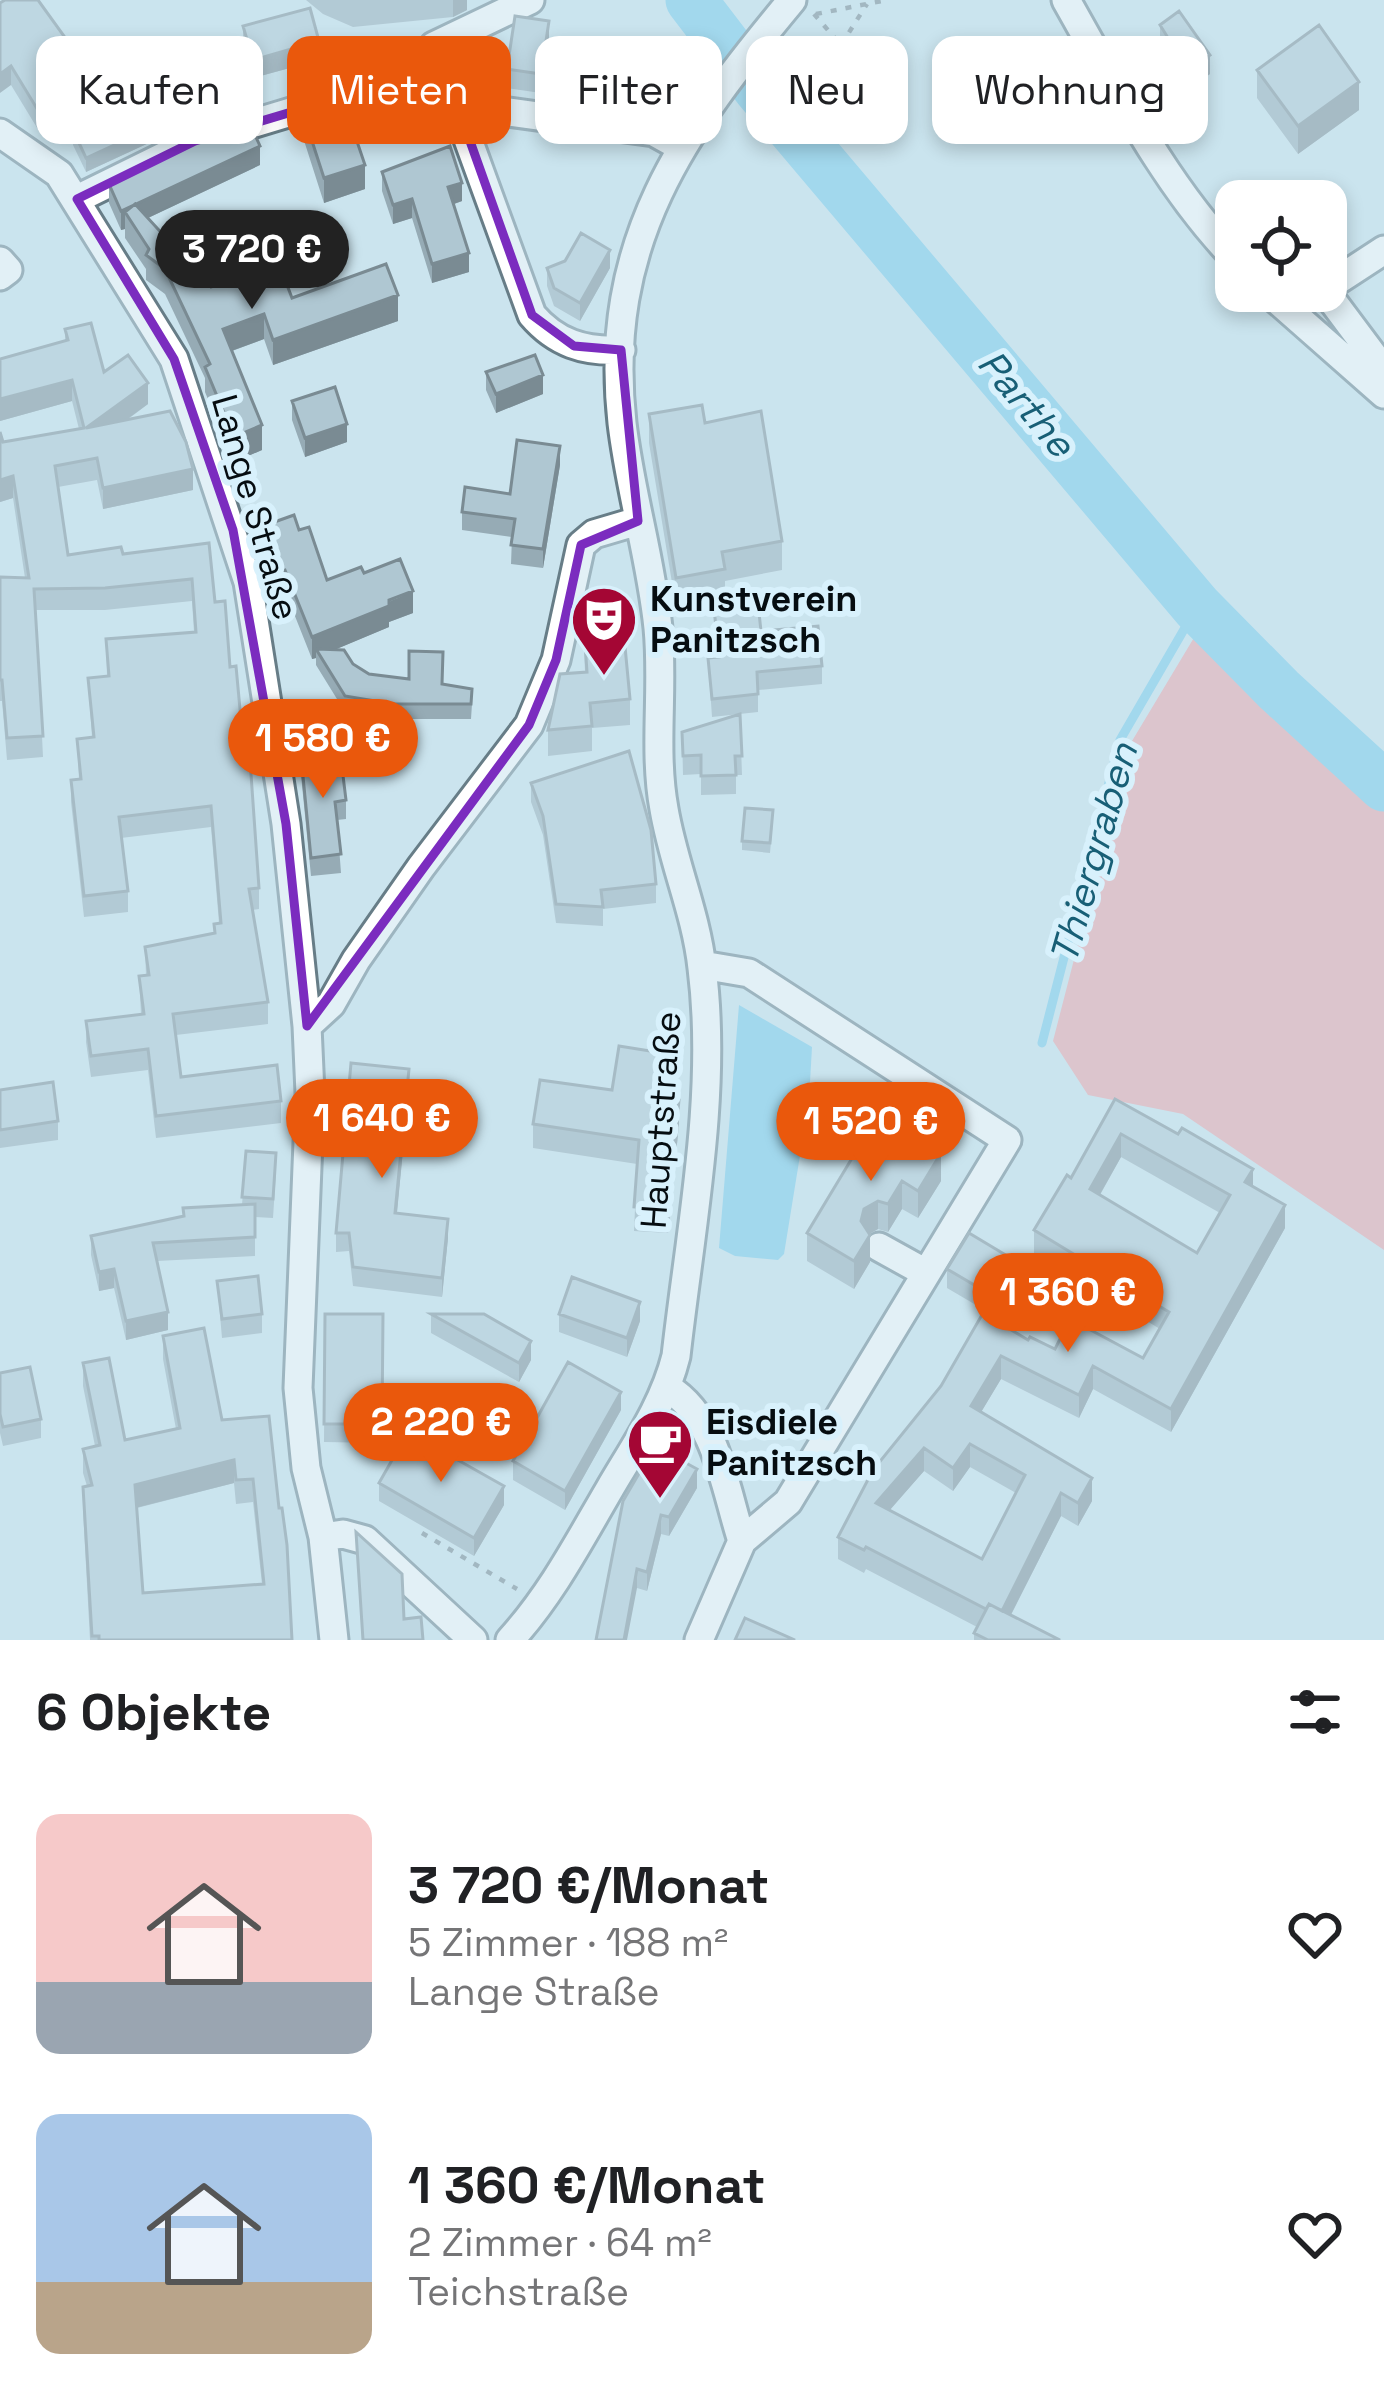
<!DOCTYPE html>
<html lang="de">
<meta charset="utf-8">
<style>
:root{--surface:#fff;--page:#f2f2f2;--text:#202124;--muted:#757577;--accent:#ea580c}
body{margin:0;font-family:"Space Grotesk",sans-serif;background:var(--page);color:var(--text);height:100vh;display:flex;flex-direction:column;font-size:45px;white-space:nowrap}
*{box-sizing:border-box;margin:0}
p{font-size:39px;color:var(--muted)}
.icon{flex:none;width:66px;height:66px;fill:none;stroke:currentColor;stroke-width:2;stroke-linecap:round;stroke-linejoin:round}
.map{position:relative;height:1640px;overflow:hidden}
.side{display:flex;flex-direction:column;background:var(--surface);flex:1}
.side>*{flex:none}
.banner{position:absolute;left:36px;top:36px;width:1314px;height:108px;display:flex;gap:24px}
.buttons{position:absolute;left:1215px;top:180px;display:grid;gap:24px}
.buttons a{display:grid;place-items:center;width:132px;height:132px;border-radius:24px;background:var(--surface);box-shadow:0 6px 18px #0003;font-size:60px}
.price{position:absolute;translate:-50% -102px;padding:0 27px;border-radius:42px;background:var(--accent);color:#fff;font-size:39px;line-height:78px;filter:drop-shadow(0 3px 6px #0008)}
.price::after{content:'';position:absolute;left:50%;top:72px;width:36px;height:27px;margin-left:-18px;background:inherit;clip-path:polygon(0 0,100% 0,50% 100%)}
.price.selected{background:#222;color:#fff}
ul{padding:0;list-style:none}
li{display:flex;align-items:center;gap:36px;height:300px;padding:0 36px}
li span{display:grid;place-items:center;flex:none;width:336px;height:240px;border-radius:24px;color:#555}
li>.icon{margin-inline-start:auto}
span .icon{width:144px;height:144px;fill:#fffc;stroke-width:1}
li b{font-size:51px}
h2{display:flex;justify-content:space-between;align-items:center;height:144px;padding:0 36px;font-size:51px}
.chip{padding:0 42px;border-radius:24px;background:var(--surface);box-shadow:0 6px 18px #0003;font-size:42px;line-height:108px}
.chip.selected{background:var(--accent);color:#fff}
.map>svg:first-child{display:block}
.green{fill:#f1a0a4}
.water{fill:#71caec}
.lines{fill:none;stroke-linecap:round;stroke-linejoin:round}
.stream{stroke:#71caec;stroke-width:9}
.river{stroke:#71caec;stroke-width:51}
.minor-casing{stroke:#677d87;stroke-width:33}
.path{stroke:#718289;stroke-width:4.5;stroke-dasharray:6 9;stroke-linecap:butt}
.minor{stroke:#fff;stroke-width:27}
.wall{fill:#96abb5;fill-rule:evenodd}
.shaded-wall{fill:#7a8b93}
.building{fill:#afc7d2;stroke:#7a8b93;stroke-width:3;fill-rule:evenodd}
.marked{fill:none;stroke:#7b2cbf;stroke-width:9;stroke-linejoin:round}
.labels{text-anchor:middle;stroke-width:12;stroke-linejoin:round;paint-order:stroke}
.street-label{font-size:36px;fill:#060d11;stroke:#d8f1fc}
.poi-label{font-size:36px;font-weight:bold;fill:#060d11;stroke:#d8f1fc;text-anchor:start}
.water-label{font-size:39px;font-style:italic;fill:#185f76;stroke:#d8f1fc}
</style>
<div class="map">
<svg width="1384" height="1640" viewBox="0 0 1384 1640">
<rect width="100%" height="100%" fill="#cbe4ee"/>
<path class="green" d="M1201 626 1384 806V1250L1183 1114 1088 1095 1053 1041 1129 746Z"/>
<path class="water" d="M739 1005 812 1047 809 1100 784 1254 778 1260 735 1256 719 1248Z"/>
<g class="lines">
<path class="stream" d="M1042 1043 1120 740 1197 607"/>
<path class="river" d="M691 0 759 89 1197 607 1279 690 1384 786"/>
<defs>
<path id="minor" d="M530 0 434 46 532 315C556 343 584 352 621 350
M1066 0C1116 88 1165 186 1236 259
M406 83 479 108 654 132 681 147
M0 133 59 174 174 359 248 582 286 824 307 1026 310 1093 298 1388 306 1468 323 1537 343 1534 365 1540 473 1640
M77 199 195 141 334 99
M0 261 8 270 0 276
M1326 288 1384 250
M1267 291 1384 394
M1325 291 1384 370
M702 965 749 973 1007 1140 788 1502 742 1541
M307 1026 331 1004 356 960 421 867 529 725 556 660 581 545 594 534 638 521
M879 1247 926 1273
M668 1388C717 1418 725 1489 742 1541L699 1640
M323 1537 334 1640
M510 1640C551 1595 578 1543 609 1490 634 1447 664 1405 676 1356 690 1231 718 1093 702 968 696 913 673 863 664 809 653 749 664 689 658 628 651 559 630 492 622 423 602 242 683 131 792 0"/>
</defs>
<use href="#minor" class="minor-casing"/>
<path class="path" d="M814 14 853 59 822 83 805 63 832 35
M816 14 887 0
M841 45 867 4
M422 1533 517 1589"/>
<use href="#minor" class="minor"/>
</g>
<path class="wall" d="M306 0H467V10L453 17 353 27 323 14Z
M0 3 79 57 116 83 39 131 11 85Z
M1160 25 1210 74 1188 89 1160 44Z
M243 26 319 60 253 78 243 45Z
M549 40 541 93 507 88V69Z
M1257 70 1359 110 1298 154 1257 98Z
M408 77 441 94V119L394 120 354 131 365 189 324 203 300 128V104Z
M73 130 166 135 86 172 73 145Z
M260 165 148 218 211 287 292 298 398 321 273 365 264 339 232 351 262 450 234 462 205 392V378L165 294 146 280V269L125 238V229L121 230 109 203V184Z
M382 172 462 201 454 204 469 272 432 283 412 218 393 224 382 191Z
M1236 201V232L1228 223V204Z
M565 261 610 268 580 321 554 306 547 286V268Z
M65 329 104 372 148 404 127 420 193 490 103 509 97 480 58 487 68 555 123 554 209 543 215 602 230 667 259 888V909L252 910 268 1002V1024L176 1035 181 1077 281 1101V1123L156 1138 148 1070 91 1077 86 1042V1021L141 1014 139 976H146L145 947 214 934V924L219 923 211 827 121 838 128 891V912L84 917 71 802V780L79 779 77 739 92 737 88 678 107 676 106 639 194 632 192 601 105 610H36L43 757 7 760 2 701H0V577L25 578 13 498 0 502V432L3 442 79 429 72 401 0 421V359L65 341Z
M486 372 543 394 496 413 486 390Z
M292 401 347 442 305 457 292 420Z
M649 414 705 423 782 541V570L725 581V598L676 607 649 443Z
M560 465 543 568 511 564 512 537 462 530V512L510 494Z
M266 525 299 530 327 580 364 573 413 613 389 622V627L336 649 353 664 369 674 442 684 472 704 471 719H393L345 712 316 665V658L312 659 285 591 282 593 266 547Z
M582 598 630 699V725L592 728V751L548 756V730L585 672Z
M714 608 822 666V684L758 690V712L712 717 708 658H717Z
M740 714 742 775H736V794L701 795V774L683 775 682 732Z
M301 756 346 800V819L337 820 341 873 311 876 301 775Z
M531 783 656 884V903L603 909V926L556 923 543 835 531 802Z
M773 820 770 853 742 850V841Z
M675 1079 672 1099 679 1124 668 1233 634 1231 637 1164 533 1148V1124L612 1090Z
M409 1088 397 1213 448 1238 442 1297 353 1286 349 1251 336 1252V1233Z
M0 1090 58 1121V1140L0 1148Z
M1115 1099 1253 1187 1285 1228 1171 1432 1093 1389 1079 1418 1001 1379 981 1412 1092 1501 1078 1526 1061 1516 1011 1615 1060 1640H974V1633L977 1627 866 1569 864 1573 838 1559V1537L941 1386 1028 1340 1055 1349 1143 1358 1160 1329 1034 1253V1230L1071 1178ZM1121 1157 1220 1213 1197 1253 1100 1195ZM970 1467 1016 1493 982 1559 889 1510 924 1471 953 1491Z
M878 1115 941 1181 918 1218 902 1209 888 1232 878 1229 870 1234V1262L854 1289 807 1261V1233Z
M246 1151 276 1172 273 1218 255 1217V1256L157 1261 168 1330 126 1340 114 1288 99 1291 91 1255V1236L242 1205Z
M947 1269 1014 1278 993 1315 947 1288Z
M217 1281 262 1314V1333L222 1338Z
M325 1314H383L382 1443 324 1442Z
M431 1314 531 1360 519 1382 431 1333Z
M559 1314 640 1321 627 1357 559 1332Z
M163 1336 222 1420 269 1416 292 1640H90L83 1510V1487L87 1486 83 1473V1449L95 1446 83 1386V1363L125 1440 176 1429 163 1359ZM234 1483 236 1504 253 1502 262 1584 143 1593 137 1508Z
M0 1373 41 1419V1438L3 1446 0 1433Z
M621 1410 565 1510 513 1480V1461Z
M379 1483 504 1505 474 1556 379 1501Z
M697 1488 669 1536 661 1534 647 1591 637 1588 623 1501Z
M356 1532 404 1619 423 1640H362Z"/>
<path class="shaded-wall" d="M453 0H467V10L453 17Z
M549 21V40L541 93V74Z
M319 41V60L253 78V60Z
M1210 55V74L1188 89V70Z
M116 64V83L39 131V112Z
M11 66V85L0 93V74Z
M1359 82V110L1298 154V126Z
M394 96V120L346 133V109Z
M166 121V135L86 172V158Z
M260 146V165L133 225 125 212V229L121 230V211Z
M365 165V189L324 203V178Z
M462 183V201L448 206V187Z
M412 199V218L393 224V205Z
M610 250V268L580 321V303Z
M469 253V272L432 283V264Z
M398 295V321L273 365V340Z
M264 314V339L223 354V329Z
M543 375V394L496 413V394Z
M72 380V401L0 421V399Z
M148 383V404L86 449V428Z
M347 424V442L305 457V438Z
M262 425V450L234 462V437Z
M560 446V465L543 568V549Z
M193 469V490L103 509V488Z
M13 476V498L0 502V480Z
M285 570V591L282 593V571Z
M413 591V613L389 622V627L320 656 316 649V658L312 659V637Z
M675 1055V1079L668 1122V1099Z
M409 1069V1088L395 1232V1213Z
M679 1100V1124L668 1233V1210Z
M1121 1134V1157L1090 1212V1189Z
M941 1153V1181L918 1218V1191Z
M1253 1169V1192L1245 1182Z
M902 1181V1209L888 1232V1204Z
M878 1201V1229L864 1237 861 1221 864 1209Z
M1285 1205V1228L1171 1432V1409Z
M448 1219V1238L442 1297V1278Z
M870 1235V1262L854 1289V1261Z
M1014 1260V1278L993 1315V1296Z
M114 1269V1288L99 1291V1272Z
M640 1302V1321L627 1357V1338Z
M168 1312V1330L126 1340V1321Z
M531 1341V1360L519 1382V1363Z
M1001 1356V1379L971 1429V1406Z
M1093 1366V1389L1079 1418V1395Z
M621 1392V1410L565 1510V1491Z
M970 1444V1467L953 1491V1468Z
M924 1448V1471L876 1526V1503Z
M234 1460V1483L135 1508V1485Z
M697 1469V1488L669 1536V1517Z
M1092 1478V1501L1078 1526V1503Z
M504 1486V1505L474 1556V1538Z
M1061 1493V1516L999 1638V1616Z
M661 1515V1534L647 1591V1572Z
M637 1569V1588L627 1640H624Z"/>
<path class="building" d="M5 0H38L79 57 102 42 116 64 39 112 11 66 0 74V3Z
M310 8 319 41 253 60 243 26Z
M1179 11 1210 55 1188 70 1160 25Z
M515 16 549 21 541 74 507 69Z
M1319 25 1359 82 1298 126 1257 70Z
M408 77 439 89 441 94 394 96 346 109 365 165 324 178 300 104Z
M155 96 166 121 86 158 73 130Z
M250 124 260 146 121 211 109 184 202 139Z
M450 146 462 183 448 187 469 253 432 264 412 199 393 205 382 172Z
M1242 194 1249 201H1236V213L1228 204Z
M135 204 211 287 279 264 292 298 386 264 398 295 273 340 264 314 223 329 262 425 234 437 205 367 210 364 165 269 146 255 149 249 125 212Z
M581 233 610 250 580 303 554 288 547 268 565 261Z
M91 323 104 372 128 355 148 383 86 428 170 411 186 442 193 469 103 488 97 458 55 466 68 555 121 547 123 554 209 543 215 602 225 601 230 667 236 666 241 720 250 760 259 888 249 889 268 1002 173 1014 181 1077 277 1065 281 1101 156 1116 148 1049 91 1056 86 1021 144 1014 139 976 149 975 145 947 215 933 214 924 221 923 211 806 119 817 128 891 84 896 71 780 81 779 77 739 94 737 88 678 109 676 106 639 196 632 192 579 105 588 34 589 43 736 7 738 2 680H0V577L29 578 13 476 0 480V432L3 442 84 428 72 380 0 399V359L68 340 65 329Z
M535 355 543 375 496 394 486 372Z
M335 387 347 424 305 438 292 401Z
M702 405 705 423 761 411 782 541 722 552 725 569 676 578 649 414Z
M517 440 560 446 543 549 511 545 515 519 462 512 465 487 510 494Z
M294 515 299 530 309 527 327 580 361 567 364 573 400 559 413 591 389 600V606L312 637 285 570 282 571 266 525Z
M620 594 630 699 590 703 592 726 548 730 560 674 587 672 582 598Z
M758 604 761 631 818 626 822 666 757 672 758 694 712 699 708 658 719 657 714 608Z
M316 649 344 650 353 664 369 674 409 679V651L443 652 442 684 472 689 471 704H393L345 696Z
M740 714 742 756H735L736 775 701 776V755L683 756 682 732Z
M340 751 346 800 335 802 341 854 311 858 301 756Z
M629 751 651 830 656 884 601 890 603 907 556 904 543 816 531 783Z
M745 808 773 810 770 843 742 841Z
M619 1046 675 1055 668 1099 679 1100 668 1210 634 1207 639 1140 533 1124 540 1080 612 1090Z
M351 1063 409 1069 395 1213 448 1219 442 1278 353 1267 349 1233H336Z
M53 1082 58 1121 0 1130V1090Z
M1115 1099 1178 1134 1182 1128 1253 1169 1245 1182 1285 1205 1171 1409 1093 1366 1079 1395 1001 1356 971 1406 1092 1478 1078 1503 1061 1493 1002 1611 989 1604 986 1609 866 1547 864 1550 838 1537 873 1470 941 1386 983 1313 1028 1340 1030 1337 1055 1349 1070 1319 1143 1358 1169 1312 1034 1230 1067 1175 1071 1178ZM1121 1134 1230 1195 1197 1253 1090 1189ZM970 1444 1025 1475 982 1559 876 1503 924 1448 953 1468Z
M878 1115 941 1153 918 1191 902 1181 888 1204 878 1201 864 1209 861 1221 870 1235 854 1261 807 1233Z
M246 1151 276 1153 273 1199 242 1197Z
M255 1204V1237L153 1243 168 1312 126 1321 114 1269 99 1272 91 1236 184 1216 183 1208Z
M969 1233 1014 1260 993 1296 947 1269Z
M258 1276 262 1314 222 1319 217 1281Z
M572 1277 640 1302 627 1338 559 1314Z
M325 1314H383L382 1424H324Z
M431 1314H484L531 1341 519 1363Z
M204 1328 222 1420 269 1416 279 1508H282L287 1545 292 1640H99V1636H92L83 1487 92 1485 83 1449 100 1445 83 1363 109 1358 125 1440 180 1428 163 1336ZM234 1460 236 1480 253 1479 264 1584 143 1593 135 1485Z
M568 1362 621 1392 565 1491 513 1461Z
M30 1367 41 1419 3 1427 0 1414V1373Z
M408 1432 504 1486 474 1538 379 1483Z
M655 1446 697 1469 669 1517 661 1515 647 1572 637 1569 624 1640H596L623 1501Z
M356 1532 402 1574 404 1619 421 1617 423 1640H363Z
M989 1604 1060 1640H988L974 1633Z
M745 1618 795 1640H735Z"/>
<path d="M0 0H1384V1640H0ZM409 83 455 99 532 315 574 346 621 350 638 521 581 545 556 660 529 725 307 1026 286 824 233 530 174 359 77 199 195 141 355 93Z" fill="#cbe4ee" fill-opacity=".55" fill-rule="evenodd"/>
<path class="marked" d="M409 83 455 99 532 315 574 346 621 350 638 521 581 545 556 660 529 725 307 1026 286 824 233 530 174 359 77 199 195 141 355 93Z"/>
<defs>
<symbol id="theatre-pin" viewBox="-11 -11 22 30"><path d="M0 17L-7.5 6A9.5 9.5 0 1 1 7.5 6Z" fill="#a40634" stroke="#d8f1fc"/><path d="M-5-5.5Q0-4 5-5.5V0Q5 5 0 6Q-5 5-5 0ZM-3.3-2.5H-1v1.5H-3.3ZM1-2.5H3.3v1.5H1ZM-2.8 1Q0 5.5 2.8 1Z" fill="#fff"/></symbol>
<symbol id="cafe-pin" viewBox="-11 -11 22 30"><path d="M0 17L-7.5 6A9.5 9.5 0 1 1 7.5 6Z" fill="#a40634" stroke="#d8f1fc"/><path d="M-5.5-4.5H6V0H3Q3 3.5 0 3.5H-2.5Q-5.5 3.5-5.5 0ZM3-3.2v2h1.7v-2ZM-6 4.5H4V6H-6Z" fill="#fff"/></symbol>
</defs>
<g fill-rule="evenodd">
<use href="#theatre-pin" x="566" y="581" width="76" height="104"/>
<use href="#cafe-pin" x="622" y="1404" width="76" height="104"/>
</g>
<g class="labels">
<g class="street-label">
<text transform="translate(256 507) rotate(74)" y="13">Lange Straße</text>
<text transform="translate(660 1120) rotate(-86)" y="13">Hauptstraße</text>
</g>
<g class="poi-label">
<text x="650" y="611">Kunstverein<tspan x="650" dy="41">Panitzsch</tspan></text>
<text x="706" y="1434">Eisdiele<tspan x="706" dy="41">Panitzsch</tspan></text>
</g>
<g class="water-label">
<text transform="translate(1027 403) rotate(50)" y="14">Parthe</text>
<text transform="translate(1093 853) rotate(-74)" y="14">Thiergraben</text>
</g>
</g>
</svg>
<div class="buttons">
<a><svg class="icon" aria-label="locate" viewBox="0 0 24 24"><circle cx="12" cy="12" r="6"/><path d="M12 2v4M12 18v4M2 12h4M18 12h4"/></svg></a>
</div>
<b class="price selected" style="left:252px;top:312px">3 720 €</b>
<b class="price" style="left:323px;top:801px">1 580 €</b>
<b class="price" style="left:382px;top:1181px">1 640 €</b>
<b class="price" style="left:871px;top:1184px">1 520 €</b>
<b class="price" style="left:1068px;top:1355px">1 360 €</b>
<b class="price" style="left:441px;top:1485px">2 220 €</b>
<div class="banner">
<a class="chip">Kaufen</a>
<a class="chip selected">Mieten</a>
<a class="chip">Filter</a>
<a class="chip">Neu</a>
<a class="chip">Wohnung</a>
</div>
</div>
<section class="side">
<h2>6 Objekte<svg class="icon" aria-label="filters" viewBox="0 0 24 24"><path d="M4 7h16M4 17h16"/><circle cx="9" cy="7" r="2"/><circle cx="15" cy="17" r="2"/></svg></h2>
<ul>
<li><span style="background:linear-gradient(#f6c9c9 70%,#9aa5b1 0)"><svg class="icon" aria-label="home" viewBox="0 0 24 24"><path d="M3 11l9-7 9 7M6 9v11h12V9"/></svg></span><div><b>3 720 €/Monat</b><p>5 Zimmer · 188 m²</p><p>Lange Straße</p></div><svg class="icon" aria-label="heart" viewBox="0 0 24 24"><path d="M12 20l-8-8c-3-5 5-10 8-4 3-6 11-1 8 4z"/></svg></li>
<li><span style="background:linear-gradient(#a9c7e8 70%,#b9a48a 0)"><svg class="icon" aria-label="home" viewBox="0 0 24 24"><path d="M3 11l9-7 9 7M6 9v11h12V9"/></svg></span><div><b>1 360 €/Monat</b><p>2 Zimmer · 64 m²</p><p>Teichstraße</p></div><svg class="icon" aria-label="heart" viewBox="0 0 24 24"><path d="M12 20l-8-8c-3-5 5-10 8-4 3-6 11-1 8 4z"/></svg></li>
</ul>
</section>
